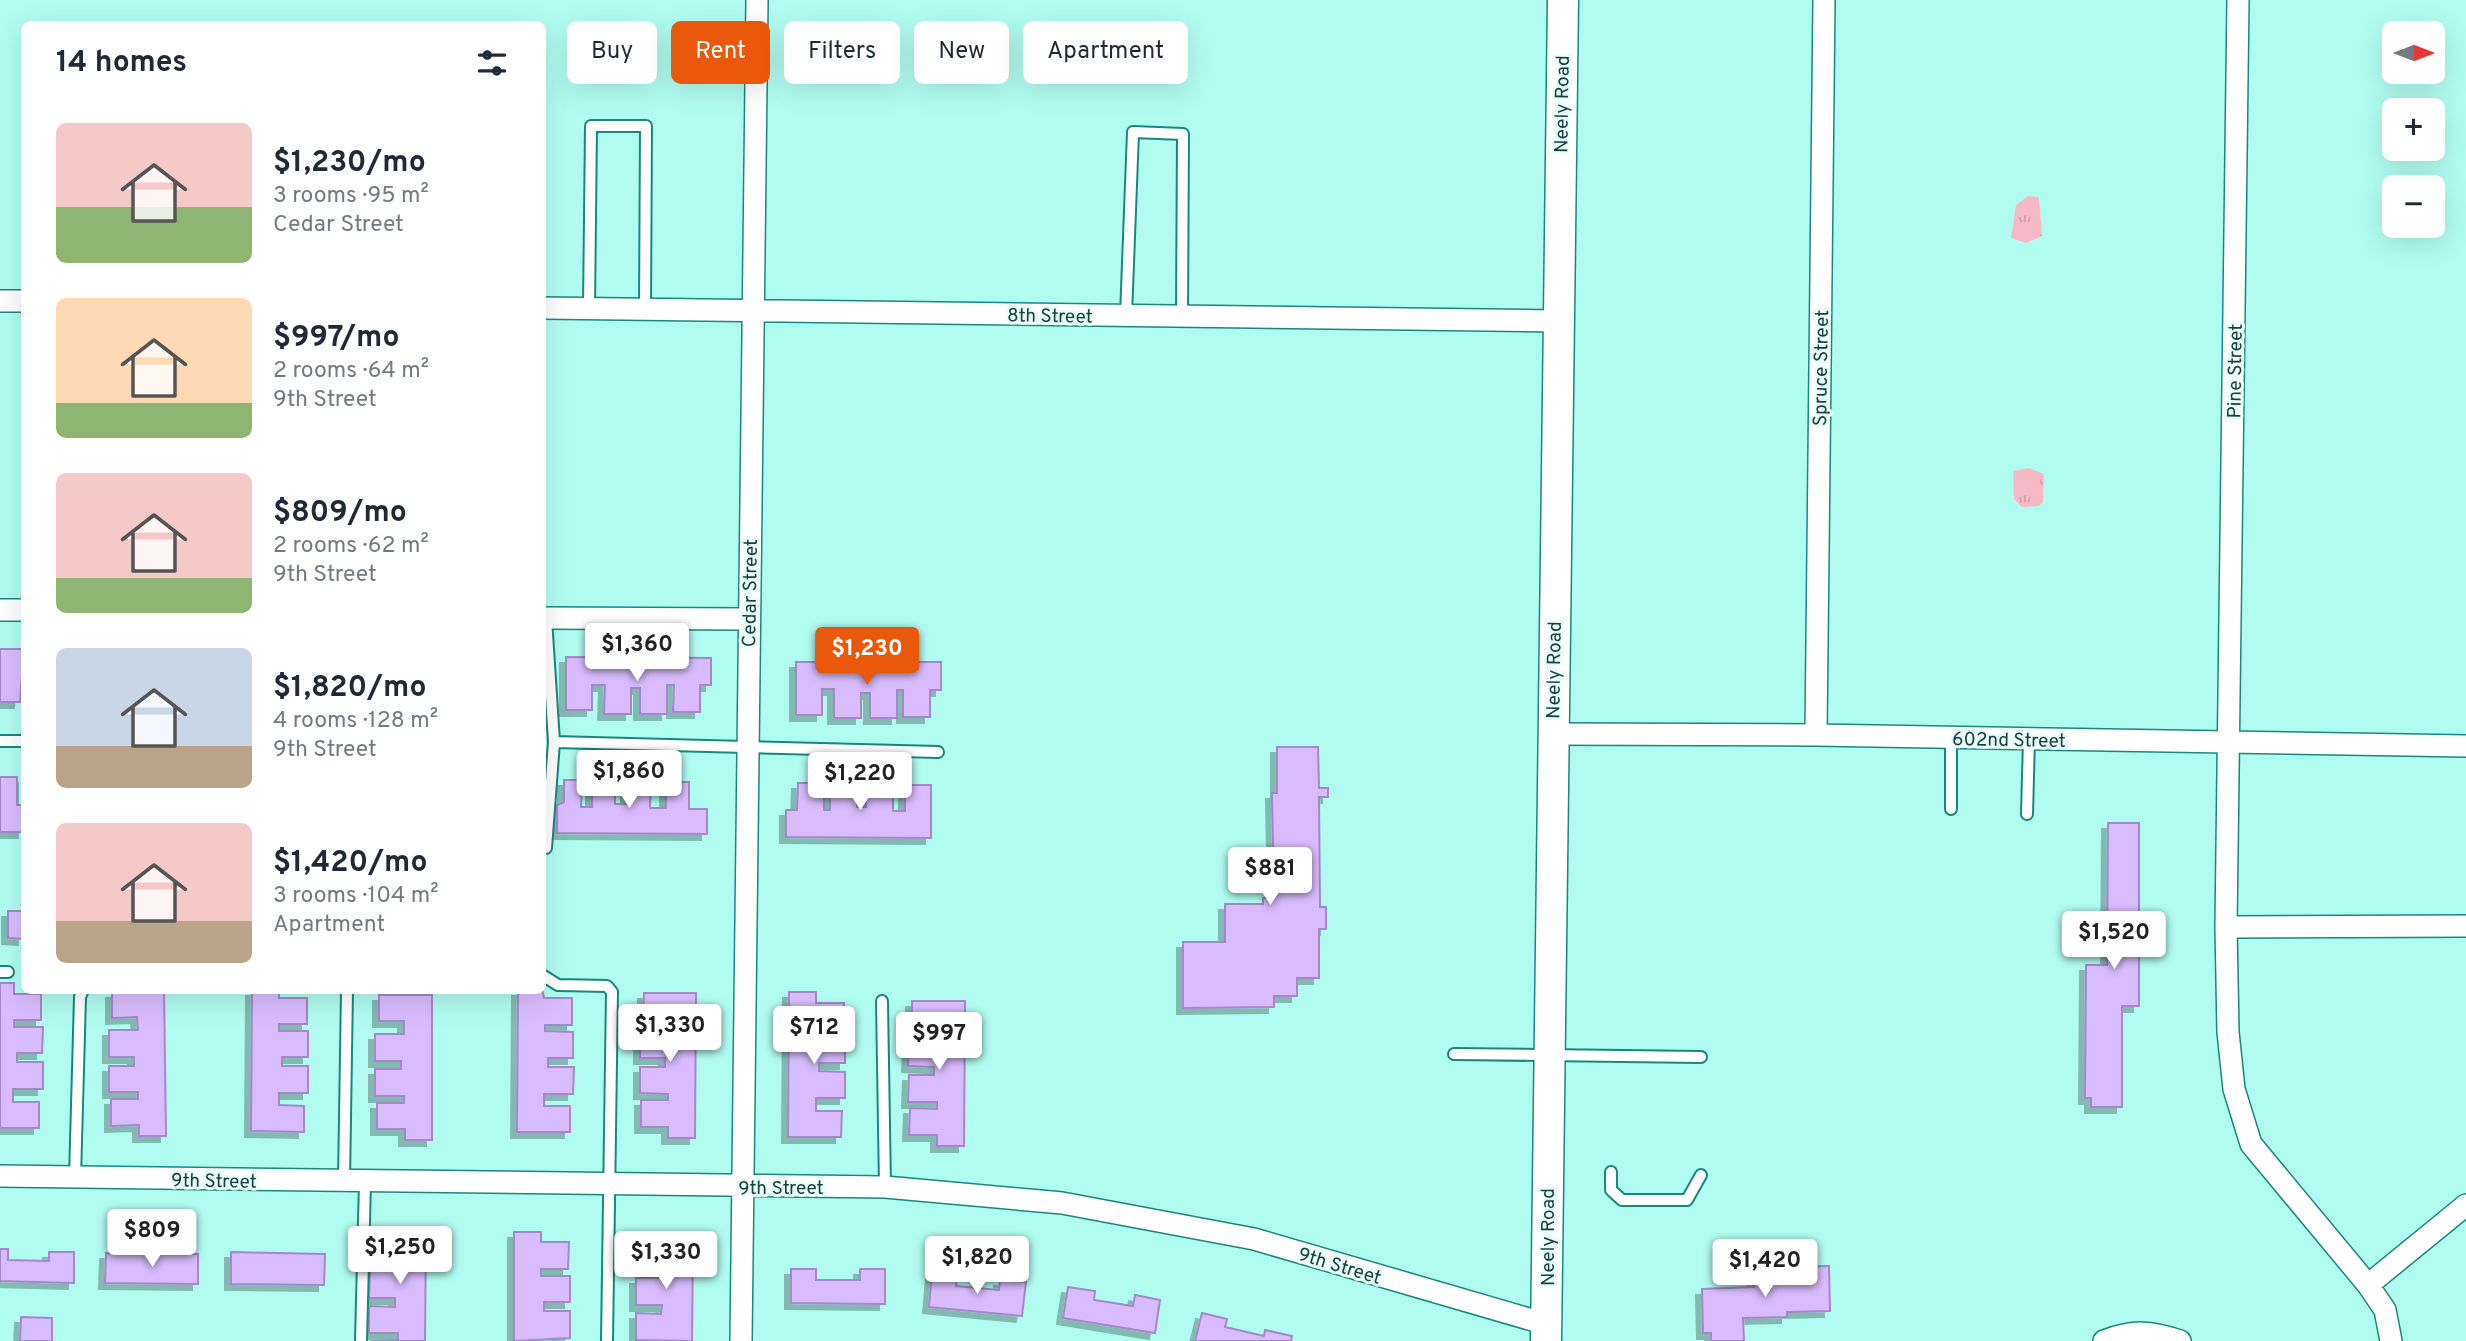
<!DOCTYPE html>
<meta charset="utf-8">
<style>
:root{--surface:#fff;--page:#f6f6f7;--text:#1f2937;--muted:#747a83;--accent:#ea580c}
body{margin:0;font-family:Overpass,sans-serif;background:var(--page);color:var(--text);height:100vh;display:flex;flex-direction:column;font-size:26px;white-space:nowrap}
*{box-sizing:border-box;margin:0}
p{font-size:23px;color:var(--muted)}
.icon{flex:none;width:38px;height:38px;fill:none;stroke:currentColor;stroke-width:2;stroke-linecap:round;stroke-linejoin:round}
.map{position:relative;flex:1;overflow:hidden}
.details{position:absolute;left:21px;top:21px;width:525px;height:973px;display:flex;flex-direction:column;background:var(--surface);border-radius:10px;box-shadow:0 7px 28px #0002}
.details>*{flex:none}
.hud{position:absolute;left:567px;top:21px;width:665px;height:63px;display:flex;gap:14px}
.needle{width:46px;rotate:90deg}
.controls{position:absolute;left:2382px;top:21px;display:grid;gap:14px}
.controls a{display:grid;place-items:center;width:63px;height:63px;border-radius:10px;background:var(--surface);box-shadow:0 7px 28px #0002;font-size:35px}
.price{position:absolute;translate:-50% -60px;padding:0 16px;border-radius:7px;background:#fff;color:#222;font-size:23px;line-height:46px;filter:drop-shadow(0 2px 4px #0008)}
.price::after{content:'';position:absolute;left:50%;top:42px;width:21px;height:16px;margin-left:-10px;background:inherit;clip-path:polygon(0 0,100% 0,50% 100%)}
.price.active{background:var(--accent);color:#fff}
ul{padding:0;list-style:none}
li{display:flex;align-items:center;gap:21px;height:175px;padding:0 35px}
li span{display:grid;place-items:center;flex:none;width:196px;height:140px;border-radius:10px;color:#555}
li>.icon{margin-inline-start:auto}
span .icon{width:84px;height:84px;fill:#fffc;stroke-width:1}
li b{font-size:30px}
h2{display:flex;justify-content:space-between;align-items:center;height:84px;padding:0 35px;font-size:30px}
.chip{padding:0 24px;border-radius:10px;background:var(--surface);box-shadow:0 7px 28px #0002;font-size:24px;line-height:63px}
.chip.active{background:var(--accent);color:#fff}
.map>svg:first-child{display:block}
.park{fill:url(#park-tufts)}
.building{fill:#d9bcfe;stroke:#a488c7;stroke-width:2;filter:url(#shadow)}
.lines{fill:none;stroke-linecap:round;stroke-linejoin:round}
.lane-casing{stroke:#17887d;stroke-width:14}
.street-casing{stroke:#17887d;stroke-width:24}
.secondary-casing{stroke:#17887d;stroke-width:33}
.lane{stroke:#fff;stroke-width:10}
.street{stroke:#fff;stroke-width:21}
.secondary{stroke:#fff;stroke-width:30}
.labels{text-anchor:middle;stroke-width:6;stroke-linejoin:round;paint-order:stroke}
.street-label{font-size:19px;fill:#17413c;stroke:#ebfdfa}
</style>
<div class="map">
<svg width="2466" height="1341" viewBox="0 0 2466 1341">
<defs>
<pattern id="park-tufts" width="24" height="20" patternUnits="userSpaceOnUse" patternTransform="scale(1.75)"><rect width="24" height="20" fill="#f8b9c6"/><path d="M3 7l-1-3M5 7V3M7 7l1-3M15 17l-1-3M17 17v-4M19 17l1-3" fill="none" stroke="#d4a0ab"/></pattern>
<filter id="shadow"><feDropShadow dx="-6" dy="6" stdDeviation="0" flood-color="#0004"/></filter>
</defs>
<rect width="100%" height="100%" fill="#b1fcf1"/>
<path class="park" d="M2028 196 2039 197 2042 236 2026 243 2011 238 2016 205Z
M2029 468 2044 474 2043 502 2039 506 2022 507 2014 499 2013 471Z"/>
<path class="building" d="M0 649H24L20 702H0Z
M566 657 711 658V685H700V712H673L674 685H667V714H640V688H631V714H604L605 685H592V710H566Z
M796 662H941V690H930V717H903V690H897V718H870V693H861V718H834V689H822V715H796Z
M1277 747H1318L1319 788H1328V797H1319L1320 907H1326V929H1319V978H1297V996H1274V1007L1183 1008V942H1225V904H1263V898H1274L1272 793H1277Z
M24 776V832H0V777H17V805H24Z
M592 779H615V804H627V779H651L650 808H666V782H689V809H707V834L557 833V805L564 802V780H582L581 807H592Z
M830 782H857V807H866V782H893V811H905V785H931V838L786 837V810H797L798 783H824V810H830Z
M2108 823H2139V1006H2122V1107H2091V1098H2085L2086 965H2107Z
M8 911H24V939L8 938Z
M0 983H14V994H41V1020H14V1027H43L42 1053H17V1062H43V1089H13V1102H39V1128H0Z
M542 988 544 998H572V1025H545V1031L573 1032V1058H548V1067H574L573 1094H544V1106H570V1132H517L518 990H542Z
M252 990H279V998H307V1024H279V1031H308V1057H282V1066H308V1093H279V1105L304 1106V1132L251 1131Z
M164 991 166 1136H139V1125L111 1126V1099H138V1092H109V1066H134V1057H109V1030H138L137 1017 112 1018V992Z
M789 992H816V1003H844V1029H817V1036H845V1063H819V1071L845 1072V1098H816V1111H842L841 1137H788Z
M644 993H696L695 1138H668V1127H641V1100H668V1094L640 1093V1067H665V1058H640V1031H669V1019H643Z
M379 995H432V1140H405V1129H377V1103H404V1096H375V1069H401V1061H375V1034H404V1021H379Z
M912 1001H965L964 1146H937V1135H909L910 1108 937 1109V1102H908L909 1075H934V1067L908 1066 909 1039 938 1040V1027H912Z
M373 1232 426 1233 425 1341H370L398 1340V1333H369V1306L395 1307V1298H369L370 1271H399V1258H373Z
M514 1232H541V1242H569L568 1269H541V1276H570V1302H544V1311H570V1338L514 1341Z
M640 1239 693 1240 692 1341 636 1340V1313L661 1314 662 1305H636V1278H665V1265H640Z
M0 1249H8V1260L49 1261V1252H74V1283L0 1281Z
M231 1252 325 1254 324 1285 231 1284Z
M106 1253 198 1254V1284L105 1283Z
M1829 1266 1830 1311 1787 1312V1317L1743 1318 1744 1341H1711V1333H1703L1702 1289 1754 1287V1268Z
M791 1269H816V1280H860V1269H885V1304L791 1303Z
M932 1273 957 1275 956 1286 999 1290 1000 1280 1026 1282 1022 1316 929 1307Z
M1068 1287 1095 1291 1094 1300 1133 1306 1135 1295 1160 1300 1155 1333 1063 1318Z
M1202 1313 1227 1319 1225 1327 1264 1336 1265 1330 1292 1336 1291 1341H1195Z
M21 1317 52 1318V1341H20Z"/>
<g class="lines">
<defs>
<path id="lane" d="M589 309 591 126H646L645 309
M1126 316 1133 132 1183 134 1182 315
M0 741H24
M554 742 938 752
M1951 809V738
M2027 814 2029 739
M546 848 554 742 546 618
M0 972H8
M542 975 558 985 607 986 612 992 607 1341
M882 1001 885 1187
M1454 1054 1701 1057
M1611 1172V1190L1622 1200H1687L1701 1175
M75 1178 80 997 83 990
M344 1181 347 990
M361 1341 365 1182"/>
<path id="street" d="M2238 0 2226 927 2228 1032 2234 1089 2251 1144 2368 1285 2385 1310 2391 1341
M0 301H24
M542 308 1557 321
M0 610H24
M542 618 748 619
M1552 734 1816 735 2466 746
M1816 735 1824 0
M2226 927 2466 926
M0 1176 885 1187 1062 1203 1254 1239 1546 1324
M2368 1285 2466 1205
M741 1341 757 0
M2104 1341C2133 1330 2151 1331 2180 1341"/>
<path id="secondary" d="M1546 1341 1563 0"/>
</defs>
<use href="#lane" class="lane-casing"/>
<use href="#street" class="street-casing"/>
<use href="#secondary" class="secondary-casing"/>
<use href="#lane" class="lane"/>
<use href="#street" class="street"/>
<use href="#secondary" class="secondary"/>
</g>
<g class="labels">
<g class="street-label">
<text transform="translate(1561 104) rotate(-89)" y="7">Neely Road</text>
<text transform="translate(1050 315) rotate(1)" y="7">8th Street</text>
<text transform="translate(1820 368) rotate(-89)" y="7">Spruce Street</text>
<text transform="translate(2234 371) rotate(-89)" y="7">Pine Street</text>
<text transform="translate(749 593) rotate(-89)" y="7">Cedar Street</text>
<text transform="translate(1553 670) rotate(-89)" y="7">Neely Road</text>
<text transform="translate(2009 739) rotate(1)" y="7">602nd Street</text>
<text transform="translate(214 1180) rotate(1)" y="7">9th Street</text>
<text x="781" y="1194">9th Street</text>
<text transform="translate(1547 1237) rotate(-90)" y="7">Neely Road</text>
<text transform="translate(1340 1265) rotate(17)" y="7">9th Street</text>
</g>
</g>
</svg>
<div class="controls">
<a><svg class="needle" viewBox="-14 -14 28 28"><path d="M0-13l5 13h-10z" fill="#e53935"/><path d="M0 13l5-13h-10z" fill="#747a83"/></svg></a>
<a>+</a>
<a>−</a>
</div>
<b class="price" style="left:637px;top:683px">$1,360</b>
<b class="price active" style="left:867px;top:687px">$1,230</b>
<b class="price" style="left:629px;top:810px">$1,860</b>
<b class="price" style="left:860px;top:812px">$1,220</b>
<b class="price" style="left:1270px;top:907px">$881</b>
<b class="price" style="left:2114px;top:971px">$1,520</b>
<b class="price" style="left:670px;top:1064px">$1,330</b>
<b class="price" style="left:814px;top:1066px">$712</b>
<b class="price" style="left:939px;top:1072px">$997</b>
<b class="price" style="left:152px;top:1269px">$809</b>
<b class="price" style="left:400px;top:1286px">$1,250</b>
<b class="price" style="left:666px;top:1291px">$1,330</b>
<b class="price" style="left:977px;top:1296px">$1,820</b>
<b class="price" style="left:1765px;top:1299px">$1,420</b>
<div class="hud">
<a class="chip">Buy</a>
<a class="chip active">Rent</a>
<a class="chip">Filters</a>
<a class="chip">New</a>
<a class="chip">Apartment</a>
</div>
<section class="details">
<h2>14 homes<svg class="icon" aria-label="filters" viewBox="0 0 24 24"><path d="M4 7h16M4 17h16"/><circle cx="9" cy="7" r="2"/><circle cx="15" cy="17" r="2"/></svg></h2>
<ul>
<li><span style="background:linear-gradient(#f6c9c9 60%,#8fb573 0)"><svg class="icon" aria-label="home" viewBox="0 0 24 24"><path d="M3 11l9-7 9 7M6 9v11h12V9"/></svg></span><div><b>$1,230/mo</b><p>3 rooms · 95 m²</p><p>Cedar Street</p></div></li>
<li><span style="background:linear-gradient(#ffd9b3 75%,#8fb573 0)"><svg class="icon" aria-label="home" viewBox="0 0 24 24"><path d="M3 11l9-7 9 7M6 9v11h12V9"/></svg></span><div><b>$997/mo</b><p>2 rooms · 64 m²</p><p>9th Street</p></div></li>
<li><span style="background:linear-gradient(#f6c9c9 75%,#8fb573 0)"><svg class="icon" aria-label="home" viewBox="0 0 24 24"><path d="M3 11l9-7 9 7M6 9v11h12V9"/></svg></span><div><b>$809/mo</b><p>2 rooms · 62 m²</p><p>9th Street</p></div></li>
<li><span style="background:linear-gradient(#c9d6e8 70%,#b9a48a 0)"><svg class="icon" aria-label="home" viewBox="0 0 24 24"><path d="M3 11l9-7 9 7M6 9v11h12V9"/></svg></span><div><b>$1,820/mo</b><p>4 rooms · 128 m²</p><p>9th Street</p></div></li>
<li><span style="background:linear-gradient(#f6c9c9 70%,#b9a48a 0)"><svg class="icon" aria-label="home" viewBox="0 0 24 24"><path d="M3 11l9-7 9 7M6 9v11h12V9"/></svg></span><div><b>$1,420/mo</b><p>3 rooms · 104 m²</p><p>Apartment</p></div></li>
</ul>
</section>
</div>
